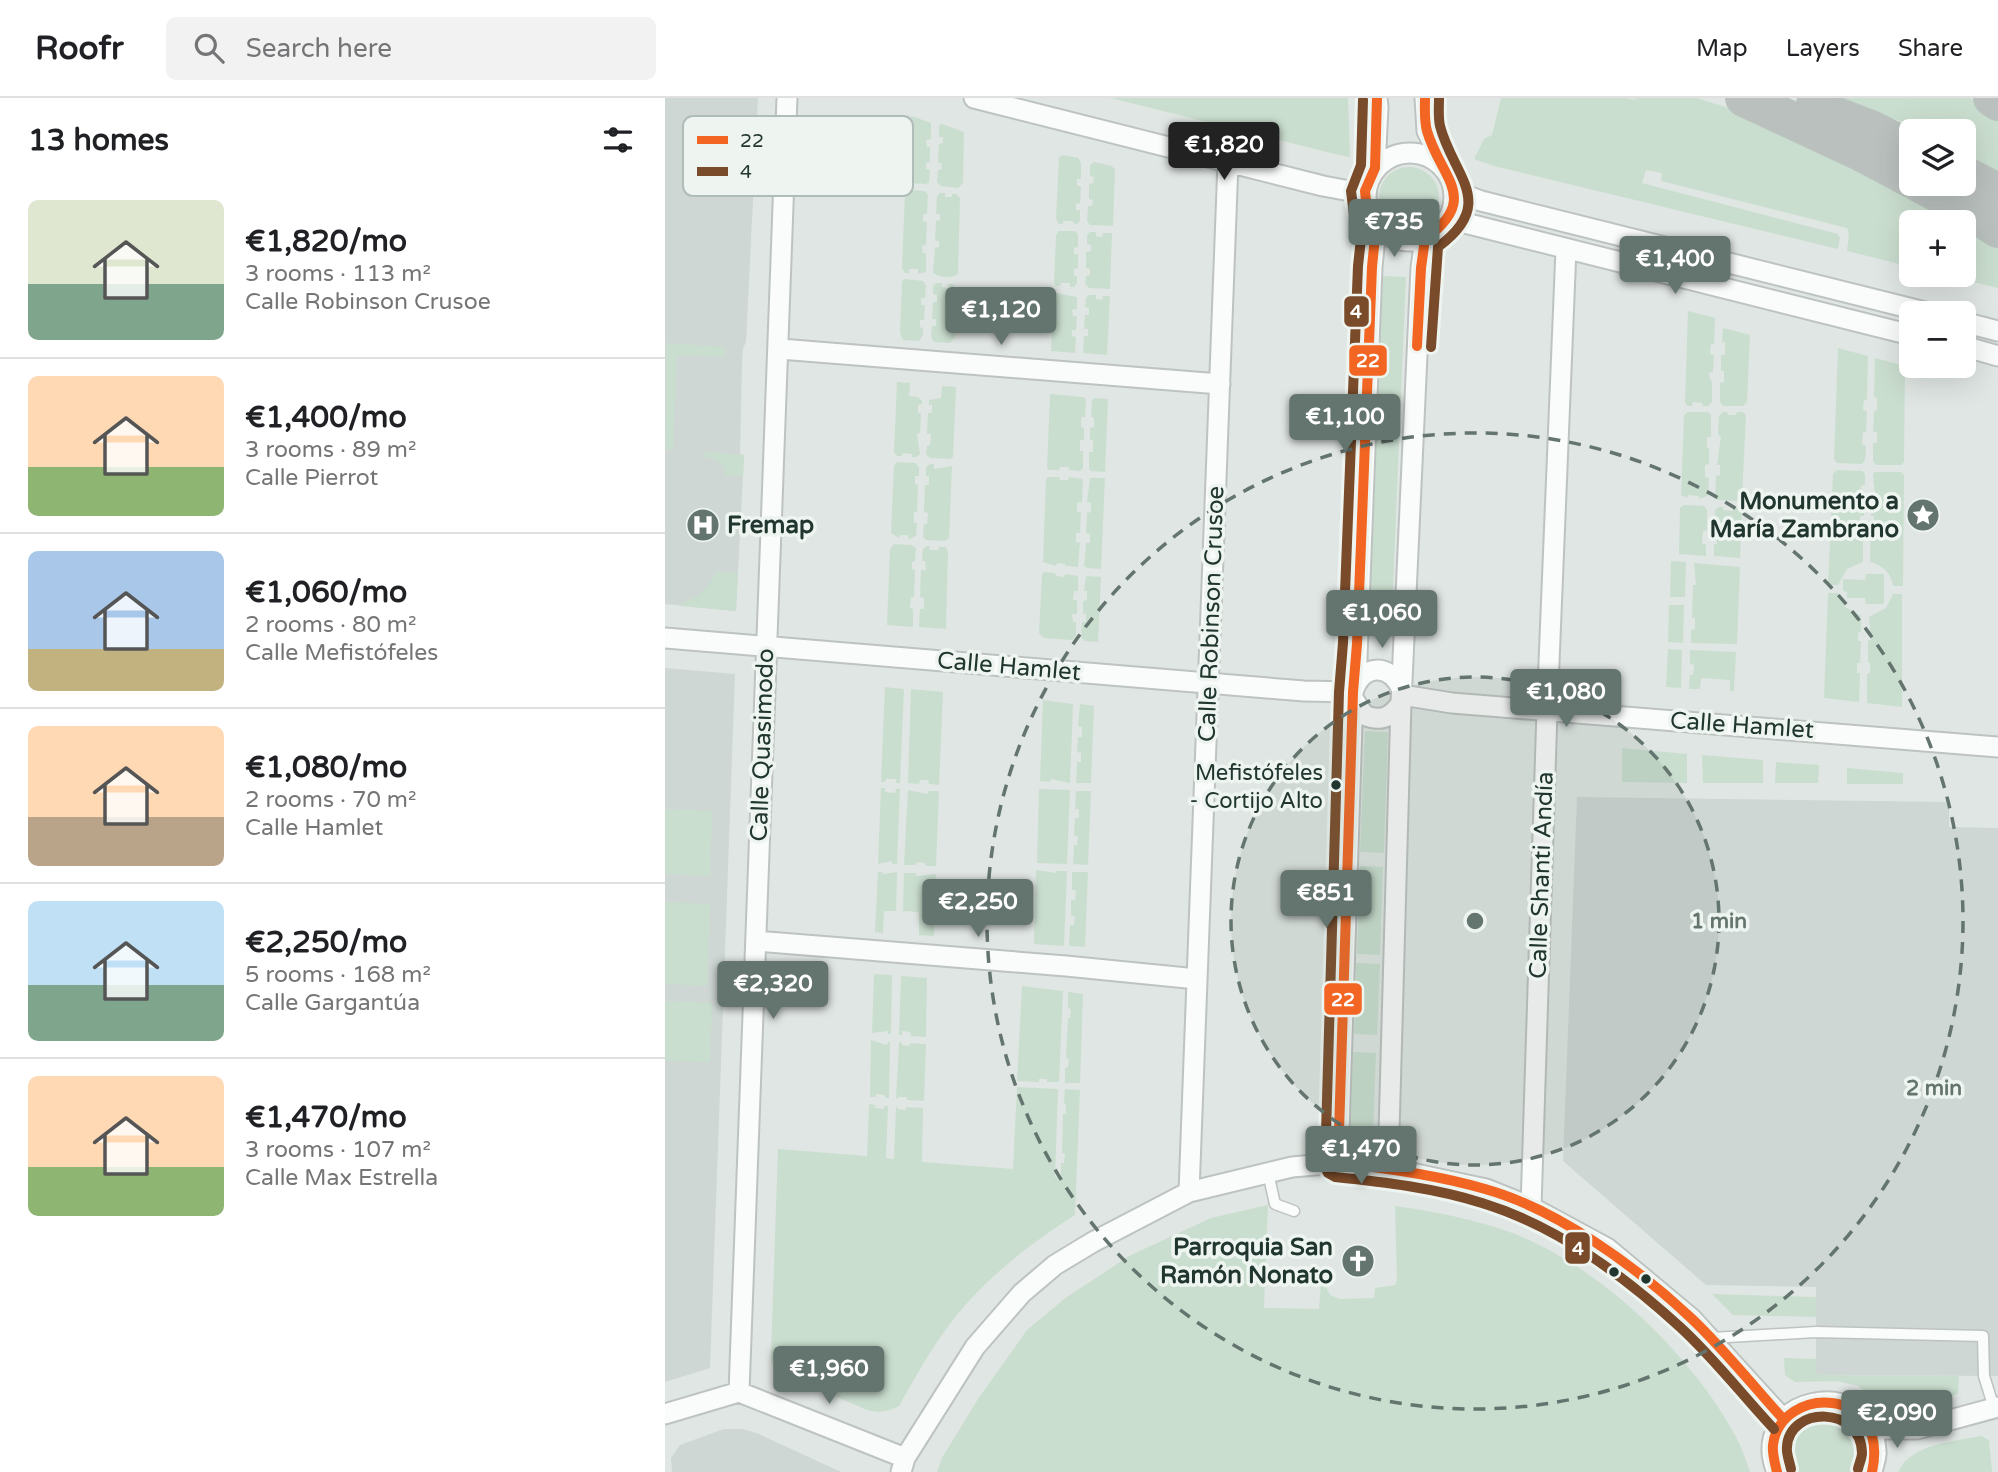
<!DOCTYPE html>
<meta charset="utf-8">
<style>
:root{--surface:#fff;--page:#f2f2f2;--text:#202124;--muted:#757577;--line:#e0e0e0;--accent:#64746e}
body{margin:0;font-family:"Varela Round",sans-serif;background:var(--page);color:var(--text);height:100vh;display:flex;flex-direction:column;font-size:26px;white-space:nowrap}
*{box-sizing:border-box;margin:0}
p{font-size:23px;color:var(--muted)}
.icon{flex:none;width:38px;height:38px;fill:none;stroke:currentColor;stroke-width:2;stroke-linecap:round;stroke-linejoin:round}
.map{position:relative;flex:1;overflow:hidden}
.drawer{display:flex;flex-direction:column;background:var(--surface);width:665px}
.drawer>*{flex:none}
.controls{position:absolute;left:1234px;top:21px;display:grid;gap:14px}
.controls a{display:grid;place-items:center;width:77px;height:77px;border-radius:10px;background:var(--surface);box-shadow:0 7px 28px #0002;font-size:35px}
.price{position:absolute;translate:-50% -60px;padding:0 16px;border-radius:7px;background:var(--accent);color:#fff;font-size:23px;line-height:46px;filter:drop-shadow(0 2px 4px #0008)}
.price::after{content:'';position:absolute;left:50%;top:42px;width:21px;height:16px;margin-left:-10px;background:inherit;clip-path:polygon(0 0,100% 0,50% 100%)}
.price.selected{background:#222;color:#fff}
ul{padding:0;list-style:none}
li{display:flex;align-items:center;gap:21px;height:175px;padding:0 28px}
li+li{border-top:2px solid var(--line)}
li span{display:grid;place-items:center;flex:none;width:196px;height:140px;border-radius:10px;color:#555}
li>.icon{margin-inline-start:auto}
span .icon{width:84px;height:84px;fill:#fffc;stroke-width:1}
li b{font-size:30px}
h2{display:flex;justify-content:space-between;align-items:center;height:84px;padding:0 28px;font-size:30px}
header{display:flex;align-items:center;gap:42px;box-sizing:border-box;height:98px;padding:0 35px;background:var(--surface);border-bottom:2px solid var(--line)}
header strong{font-size:33px}
nav{display:flex;gap:38px;margin-inline-start:auto;font-size:24px}
.search{width:490px;height:63px;background:var(--page);display:flex;align-items:center;gap:18px;box-sizing:border-box;padding:0 24px;border-radius:10px;color:var(--muted);font-size:26px}
main{display:flex;flex:1;min-height:0}
.map>svg:first-child{display:block}
.built{fill:#ced7d3}
.green{fill:#cadecf}
.lines{fill:none;stroke-linecap:round;stroke-linejoin:round}
.lane-casing{stroke:#bdc3c0;stroke-width:13}
.street-casing{stroke:#bdc3c0;stroke-width:23}
.highway-casing{stroke:#bbc3bf;stroke-width:38}
.lane{stroke:#fafbfb;stroke-width:10}
.street{stroke:#fafbfb;stroke-width:19}
.highway{stroke:#b9c0be;stroke-width:35}
.bus-1-casing{stroke:#eef5f1;stroke-width:16}
.bus-2-casing{stroke:#eef5f1;stroke-width:16}
.bus-1{stroke:#f26522;stroke-width:10}
.bus-2{stroke:#7a4b2a;stroke-width:10}
.ring{fill:none;stroke:#64746e;stroke-width:3.5;stroke-dasharray:12 9}
.bus-dot{fill:#21362f;stroke:#eef5f1;stroke-width:2.5}
.labels{text-anchor:middle;stroke-width:7;stroke-linejoin:round;paint-order:stroke}
.bus-label{font-size:22px;fill:#21362f;stroke:#eef5f1;text-anchor:end}
.poi-label{font-size:24px;font-weight:bold;fill:#21362f;stroke:#eef5f1;text-anchor:end}
.street-label{font-size:24px;fill:#21362f;stroke:#eef5f1}
.key{fill:#eef5f1;stroke:#b0bcb7;stroke-width:2}
.key-label{font-size:19px;fill:#21362f}
.centre{fill:#64746e;stroke:#eef5f1;stroke-width:3.5}
.ring-label{font-size:21px;text-anchor:middle;font-weight:bold;fill:#64746e;stroke:#eef5f1;stroke-width:7;stroke-linejoin:round;paint-order:stroke}
.line-badge{stroke:#eef5f1;stroke-width:2.5}
.badge-label{font-size:19px;text-anchor:middle;font-weight:bold;fill:#fff}
</style>
<header>
<strong>Roofr</strong>
<div class="search"><svg class="icon" aria-label="search" viewBox="0 0 24 24"><circle cx="10" cy="10" r="6"/><path d="M15 15l6 6"/></svg>Search here</div>
<nav><a>Map</a><a>Layers</a><a>Share</a></nav>
</header>
<main>
<section class="drawer">
<h2>13 homes<svg class="icon" aria-label="filters" viewBox="0 0 24 24"><path d="M4 7h16M4 17h16"/><circle cx="9" cy="7" r="2"/><circle cx="15" cy="17" r="2"/></svg></h2>
<ul>
<li><span style="background:linear-gradient(#dfe7d0 60%,#7fa58c 0)"><svg class="icon" aria-label="home" viewBox="0 0 24 24"><path d="M3 11l9-7 9 7M6 9v11h12V9"/></svg></span><div><b>€1,820/mo</b><p>3 rooms · 113 m²</p><p>Calle Robinson Crusoe</p></div></li>
<li><span style="background:linear-gradient(#ffd9b3 65%,#8fb573 0)"><svg class="icon" aria-label="home" viewBox="0 0 24 24"><path d="M3 11l9-7 9 7M6 9v11h12V9"/></svg></span><div><b>€1,400/mo</b><p>3 rooms · 89 m²</p><p>Calle Pierrot</p></div></li>
<li><span style="background:linear-gradient(#a9c7e8 70%,#c2b280 0)"><svg class="icon" aria-label="home" viewBox="0 0 24 24"><path d="M3 11l9-7 9 7M6 9v11h12V9"/></svg></span><div><b>€1,060/mo</b><p>2 rooms · 80 m²</p><p>Calle Mefistófeles</p></div></li>
<li><span style="background:linear-gradient(#ffd9b3 65%,#b9a48a 0)"><svg class="icon" aria-label="home" viewBox="0 0 24 24"><path d="M3 11l9-7 9 7M6 9v11h12V9"/></svg></span><div><b>€1,080/mo</b><p>2 rooms · 70 m²</p><p>Calle Hamlet</p></div></li>
<li><span style="background:linear-gradient(#bfe0f5 60%,#7fa58c 0)"><svg class="icon" aria-label="home" viewBox="0 0 24 24"><path d="M3 11l9-7 9 7M6 9v11h12V9"/></svg></span><div><b>€2,250/mo</b><p>5 rooms · 168 m²</p><p>Calle Gargantúa</p></div></li>
<li><span style="background:linear-gradient(#ffd9b3 65%,#8fb573 0)"><svg class="icon" aria-label="home" viewBox="0 0 24 24"><path d="M3 11l9-7 9 7M6 9v11h12V9"/></svg></span><div><b>€1,470/mo</b><p>3 rooms · 107 m²</p><p>Calle Max Estrella</p></div></li>
</ul>
</section>
<div class="map">
<svg width="1333" height="1374" viewBox="0 0 1333 1374">
<rect width="100%" height="100%" fill="#e0e6e3"/>
<path class="built" d="M0 0H93L81 244 78 250 77 264 75 356 79 357 71 513 0 506Z
M0 570 70 576 45 1270 0 1284Z
M912 699 1284 704V729L1333 730V1278L1151 1277V1189L1041 1187 898 1063Z
M59 1331H78L94 1336 176 1374H7L6 1360 15 1347Z"/>
<path class="green" d="M446 0H683L685 59 674 57Z
M836 0H961L975 3 968 0H1032L1060 9 1218 81 1291 124H1246V169L1182 153 1184 136 1182 130 996 83 997 75 981 72 977 85 1173 136 1175 140 1173 151 829 68 809 61 819 41 827 37Z
M1169 0H1305L1333 16V76L1299 58 1298 33H1253L1235 23Z
M247 18 266 25V41L261 42 262 49H265V64L261 65V71L265 72 264 84 261 86 243 85 240 81 244 21Z
M277 26 299 34 298 85 293 90 276 88 272 84 273 72 277 71 276 65H273L274 46 278 45V39H274V27Z
M398 57 413 60 416 65V81H412V88H416L415 105 411 106V112H415V123L412 126H409L408 123H398V126H394L391 121 394 59Z
M429 64 447 68 450 72 448 128 425 127 422 123 423 108H427L428 102 424 101V86L428 85 429 79 425 78V67Z
M714 99a30 30 0 1 1 60 0a30 30 0 1 1-60 0Z
M243 92 260 93 263 97 262 116 258 117V123L262 124 261 147 257 148 258 155H261V174L253 176V171H244V175H240L237 170 240 94Z
M275 95H280V99H287V96H291L295 100 293 176C286 181 275 180 268 175L270 150 274 149V143H270L271 123 275 122V116H271L272 98Z
M1299 128 1333 149V190L1280 177H1298Z
M394 133H410L413 136V149L409 150V156H413V170L409 171V178H412V185L409 189H405V185H396L395 188H391L389 185 391 137Z
M425 134H431V138L437 139 438 135H447L445 191 424 190 420 186 421 178 425 177V171L421 170V154L426 153V147L422 146V137Z
M718 178 741 179 726 537 703 535Z
M240 181 258 183 261 187 260 200H256V207H260L259 222H255V229L258 230V237L254 243 238 242 235 235 237 183Z
M271 185H277V189L283 190 284 186H288L292 192 290 240 285 245 269 244 266 239 267 228H271V221H267L268 204H272V197L268 196V188Z
M391 195 412 199V211L407 212 408 218H412L411 232H407V238L411 239 410 255 386 253 388 199Z
M424 197H431V201L437 202 438 198H445L442 257 418 255 419 238H423V231H419L420 217H424V210L420 209 421 200Z
M1023 213 1050 220 1049 246H1046L1045 256 1049 257 1048 274 1044 275 1045 282 1047 283V304L1043 308H1038L1037 305 1028 304 1027 308H1022L1020 304Z
M1058 230 1085 237 1082 304 1078 308H1058L1055 304V285L1059 284V273H1056V257H1060V244H1057Z
M2 245 61 249 60 259 12 257 8 352 0 351Z
M1173 250 1203 258 1202 302H1199L1198 312 1202 313 1201 334H1198L1197 346 1201 348 1200 362 1197 366 1172 365 1169 361Z
M1210 260 1240 268 1239 364 1236 367H1211L1208 363V345H1212V334H1208L1209 313 1212 312V300L1209 299Z
M232 284 245 285 244 298 253 299 257 303V306L253 307V315H256L255 335 252 336 255 356 251 359H247V356L238 355 237 358H232L229 354Z
M277 288 291 289 288 359 285 361 265 360 261 356 262 348 265 347 266 336H262L263 315H267V307H264V302L276 300Z
M385 296 418 299 421 301 420 319H416V329L419 330V342H415V353H418V370L415 373 404 372V369H395L394 372H384L382 370Z
M429 300 443 301 440 374 426 373 424 371V354H428V342H425V330L429 329V320L426 319 427 302Z
M1023 314H1043L1046 317V339H1042V350H1044V366L1040 367V379L1044 380 1043 398 1034 401V398L1023 397 1022 400 1016 397 1019 317Z
M1058 314H1062L1063 317H1071L1072 314H1078L1081 317 1077 400 1075 403 1053 402 1050 399 1051 378 1055 377V367H1052L1056 338 1053 337 1054 318Z
M40 354 79 357 78 379 60 377C60 365 50 361 40 359Z
M232 364 250 365 254 369V378H250V386L253 387 252 414H249V425H252L251 438 244 441 243 437H235L234 440 226 435 229 368Z
M265 366H269V371L287 368 284 440 280 443 261 442 258 439 259 426H262L263 415 259 414 260 387H264V378H261V369Z
M1172 372 1197 373 1200 376V387L1196 388V397L1199 398V418H1195V431L1198 432V464L1182 471 1173 487H1163L1168 376Z
M1210 374H1236L1239 377 1238 488H1228C1226 475 1218 467 1205 464L1206 428H1209V418H1206L1207 398H1210L1208 376Z
M383 379H394L395 382H403L404 379 418 381 417 404 412 405V414H416L415 435H411V444L415 445 413 469 400 468V466L392 465 391 468 378 464 381 381Z
M425 380H440L436 471 422 470 419 468 421 445H425V436L421 435 422 415 426 414V405L422 404Z
M1019 407 1039 408 1042 412V432L1038 433 1037 446H1041V458L1014 456 1015 410Z
M1054 409H1058V412L1068 413V410H1074L1077 413 1075 460 1049 458V446H1052L1050 412Z
M229 446 247 447 251 450 250 463 247 464V471L250 472 249 499H246L245 510 248 511V529L222 527 225 451Z
M262 448H265L264 452H273L274 449H281L283 454 281 531 254 529 255 511H259V500L255 499 256 472H261L260 463H257L258 451Z
M1006 463 1021 464 1020 499H1005Z
M1029 465 1075 469 1072 546 1026 545V532L1030 531V520H1027L1028 487H1031Z
M51 474 73 475 71 513 15 508C21 501 24 503 31 499 41 494 46 483 51 474Z
M379 474 390 475 391 478 399 479 400 476 413 478V493H409L408 502H412V516H407L408 524H411V538L407 542 379 540 374 535 377 476Z
M1201 476H1219V506H1201L1200 500H1182V494L1178 493V481L1200 482Z
M421 478 436 479 433 544 420 543 416 539 417 524H421V516H418V503L422 502V493H419Z
M1163 495H1173L1180 509 1196 518V534L1193 535V543H1196L1195 565H1192V575H1195L1194 604 1159 600Z
M1228 496H1237V609L1202 605V576L1205 575V565L1203 564V543L1206 542 1204 519 1221 510Z
M1004 507H1019L1018 545 1003 544Z
M1003 551 1017 552 1016 590 1001 589Z
M1025 552 1071 554 1069 593H1065V582L1036 580 1035 591H1024L1025 577H1028L1029 567 1025 566Z
M220 589 239 591 235 685H231V681H221L220 684H216Z
M246 591 278 594 274 687 264 686 263 682H255L254 686 243 685Z
M378 602 408 606 405 685 386 681 385 684 375 683Z
M415 606 429 608 426 685H411L412 664H416V655L412 654 413 639H417V629L413 628Z
M700 633 723 634 719 755 695 754Z
M957 650 1022 656V685L957 684Z
M1037 657 1098 662V685H1038Z
M1111 664 1154 667 1153 685H1110Z
M1182 670 1238 675V686H1182Z
M216 690H220V694L230 695 231 691H235L232 766H227V763L213 766Z
M374 691 405 692 402 766 372 765Z
M243 692 263 696V693H274L271 768H261L260 765 252 764 251 767H239Z
M411 693H426L423 767 408 766 409 747H412L413 738H409L410 720H414V711H410Z
M0 711 47 713 45 778 0 776Z
M695 768 718 769 715 857 692 856Z
M371 772 391 775V773H402L399 848 369 846Z
M213 774H217L218 776 232 774 231 813H219L218 835 210 834Z
M407 774H423L420 849 404 848 405 827H409L410 818H406V802H410L411 792H407Z
M239 775H251V778L271 776 269 838 254 837V814L238 813Z
M0 804 45 806 42 888 0 886Z
M691 865 715 866 712 937 689 936Z
M209 876 227 877 226 936H223V933L207 935Z
M236 878 262 880 261 939 246 938 245 934 237 933V937H234Z
M357 888 398 893 394 984H382V981H374V984L352 983Z
M403 894 418 896 415 985H400V970L403 969 404 961 401 960 403 920H405L406 911 403 910Z
M0 903 47 905 45 964 0 963Z
M206 942 222 947 223 944H225L224 1000H220V997L211 996V999H205Z
M234 944H236L237 947 244 948 245 945 261 946 259 1003 242 1002V999H234L231 1001Z
M688 954 711 955 708 1037 685 1036Z
M352 989 393 991 390 1079H396V1065H399L400 1056 397 1055 398 1016H401V1007L399 1006 400 991 415 992 410 1117C361 1148 312 1187 279 1234 262 1258 248 1283 234 1308 223 1314 214 1315 202 1312L112 1273 106 1263V1256L113 1051 202 1058 204 1006 210 1007V1010L219 1011V1008H223L221 1060 229 1061 231 1008 233 1011 241 1012V1009L258 1010 257 1064 348 1071Z
M603 1107 599 1210 654 1211 656 1185H659L665 1197 675 1201 709 1200 710 1190 730 1187 732 1182 730 1108C771 1114 811 1121 850 1136 938 1171 1027 1257 1071 1339 1077 1350 1081 1363 1085 1374H272L277 1360 313 1301 362 1232 399 1201 464 1158 546 1120Z
M1047 1196 1151 1199V1219L1068 1217Z
M1119 1260 1151 1261V1277L1294 1278 1293 1296 1256 1308 1234 1310 1210 1301 1193 1288 1172 1283 1130 1284 1120 1277Z
M1152 1316C1187 1314 1207 1341 1192 1374H1128C1114 1349 1127 1326 1152 1316Z
M1316 1338 1324 1342 1327 1374H1233C1247 1345 1288 1344 1316 1338Z"/>
<g class="lines">
<defs>
<path id="lane" d="M603 1075 610 1106 629 1113
M1046 1240 1151 1234 1318 1238 1319 1278 1329 1310"/>
<path id="street" d="M309 0 658 88 685 93H700
M760 0 762 33 780 70
M701 99a44 44 0 1 1 88 0a44 44 0 1 1-88 0Z
M710 70 713 9 712 0
M789 93 816 103 1264 215
M784 121 1246 237
M1298 224 1333 233
M1298 248 1333 258
M115 251 555 286
M0 540 639 593 688 594
M691 586 707 169 711 129
M737 597 787 605 1333 649
M689 602 699 617C715 624 726 620 736 605
M91 843 401 868 532 881
M673 1065 688 594C697 566 724 565 736 590
M723 1070 736 605 756 170 760 141
M524 1094 563 64
M866 1109 882 613 901 151
M74 1294 122 0
M0 1316 74 1294 240 1360
M1206 1331H1252L1333 1309
M236 1374 240 1360 310 1249 357 1195 390 1167 428 1144 524 1094 627 1069 673 1065 723 1070 821 1091 866 1109 942 1150 1026 1220 1119 1322
M1112 1374C1081 1300 1206 1272 1211 1353 1212 1359 1208 1367 1207 1374"/>
<path id="highway" d="M1079 0 1195 54 1246 81
M1327 0 1333 4
M1149 9 1206 31 1246 51
M1298 76 1333 94
M1255 86 1299 109 1333 131"/>
</defs>
<use href="#lane" class="lane-casing"/>
<use href="#street" class="street-casing"/>
<use href="#highway" class="highway-casing"/>
<use href="#lane" class="lane"/>
<use href="#street" class="street"/>
<use href="#highway" class="highway"/>
<defs>
<path id="bus-1" d="M712 0 710 70 700 93 702 112 711 129 707 169 692 546 688 594 673 1065C722 1070 772 1077 820 1091 892 1111 972 1169 1026 1220 1059 1251 1088 1288 1119 1322
M752 248 756 170 760 141C816 100 776 81 762 33 759 22 760 11 760 0
M1112 1374C1110 1366 1107 1355 1108 1347 1115 1287 1226 1286 1207 1374"/>
<path id="bus-2" d="M698 2 696 67 686 93 689 116 697 132 693 168 678 545 674 594 660 1069 663 1075 670 1079C719 1084 770 1090 817 1105 892 1128 958 1177 1015 1229 1049 1260 1078 1298 1109 1331
M766 249 773 149C833 105 788 78 775 28 773 19 774 9 774 0
M1126 1371C1125 1365 1121 1356 1122 1349 1124 1308 1196 1307 1197 1355 1197 1360 1194 1366 1193 1371"/>
</defs>
<use href="#bus-1" class="bus-1-casing"/>
<use href="#bus-2" class="bus-2-casing"/>
<use href="#bus-1" class="bus-1"/>
<use href="#bus-2" class="bus-2"/>
</g>
<circle cx="810" cy="823" r="244" fill="#64746e" fill-opacity=".12"/>
<g class="ring">
<circle cx="810" cy="823" r="244"/>
<circle cx="810" cy="823" r="488"/>
</g>
<defs>
<symbol id="sight-disc" viewBox="-11 -11 22 22"><circle r="9.5" fill="#64746e" stroke="#eef5f1"/><path d="M0-6L1.8-2.2L6-1.7L2.9 1.2L3.7 5.4L0 3.3L-3.7 5.4L-2.9 1.2L-6-1.7L-1.8-2.2Z" fill="#fff"/></symbol>
<symbol id="hospital-disc" viewBox="-11 -11 22 22"><circle r="9.5" fill="#64746e" stroke="#eef5f1"/><path d="M-5-5h3v3.5h4V-5h3V5h-3V1.5h-4V5h-3Z" fill="#fff"/></symbol>
<symbol id="church-disc" viewBox="-11 -11 22 22"><circle r="9.5" fill="#64746e" stroke="#eef5f1"/><path d="M-1.2-6h2.4v3.5h3.3v2.4h-3.3V6h-2.4V-.1h-3.3v-2.4h3.3Z" fill="#fff"/></symbol>
</defs>
<g fill-rule="evenodd">
<use href="#sight-disc" x="1239" y="398" width="38" height="38"/>
<use href="#hospital-disc" x="19" y="408" width="38" height="38"/>
<use href="#church-disc" x="674" y="1144" width="38" height="38"/>
</g>
<g class="bus-dot">
<circle cx="671" cy="687" r="6"/>
<circle cx="949" cy="1174" r="6"/>
<circle cx="981" cy="1181" r="6"/>
</g>
<g class="labels">
<g class="bus-label">
<text x="658" y="682">Mefistófeles<tspan x="658" dy="28">- Cortijo Alto</tspan></text>
</g>
<g class="poi-label">
<text x="1234" y="411">Monumento a<tspan x="1234" dy="28">María Zambrano</tspan></text>
<text x="62" y="435" text-anchor="start">Fremap</text>
<text x="668" y="1157">Parroquia San<tspan x="668" dy="28">Ramón Nonato</tspan></text>
</g>
<g class="street-label">
<text transform="translate(546 516) rotate(-88)" y="8">Calle Robinson Crusoe</text>
<text transform="translate(344 568) rotate(5)" y="8">Calle Hamlet</text>
<text transform="translate(1077 627) rotate(4)" y="8">Calle Hamlet</text>
<text transform="translate(97 647) rotate(-88)" y="8">Calle Quasimodo</text>
<text transform="translate(876 777) rotate(-88)" y="8">Calle Shanti Andía</text>
</g>
</g>
<rect x="18" y="18" width="230" height="80" rx="10" class="key"/>
<rect x="32" y="38" width="31" height="8" fill="#f26522"/>
<rect x="32" y="69" width="31" height="9" fill="#7a4b2a"/>
<g class="key-label">
<text x="75" y="49">22</text>
<text x="75" y="80">4</text>
</g>
<circle cx="810" cy="823" r="10" class="centre"/>
<g class="ring-label">
<text x="1054" y="830">1 min</text>
<text x="1269" y="997">2 min</text>
</g>
<g class="line-badge">
<rect x="678" y="197" width="27" height="33" rx="7" fill="#7a4b2a"/>
<rect x="683" y="246" width="40" height="33" rx="7" fill="#f26522"/>
<rect x="658" y="884" width="40" height="34" rx="7" fill="#f26522"/>
<rect x="899" y="1133" width="27" height="34" rx="7" fill="#7a4b2a"/>
</g>
<g class="badge-label">
<text x="691" y="220">4</text>
<text x="703" y="269">22</text>
<text x="678" y="908">22</text>
<text x="913" y="1157">4</text>
</g>
</svg>
<div class="controls">
<a><svg class="icon" aria-label="layers" viewBox="0 0 24 24"><path d="M12 4l9 5-9 5-9-5zM3 14l9 5 9-5"/></svg></a>
<a>+</a>
<a>−</a>
</div>
<b class="price selected" style="left:559px;top:84px">€1,820</b>
<b class="price" style="left:729px;top:161px">€735</b>
<b class="price" style="left:1010px;top:198px">€1,400</b>
<b class="price" style="left:336px;top:249px">€1,120</b>
<b class="price" style="left:680px;top:356px">€1,100</b>
<b class="price" style="left:717px;top:552px">€1,060</b>
<b class="price" style="left:901px;top:631px">€1,080</b>
<b class="price" style="left:661px;top:832px">€851</b>
<b class="price" style="left:313px;top:841px">€2,250</b>
<b class="price" style="left:108px;top:923px">€2,320</b>
<b class="price" style="left:696px;top:1088px">€1,470</b>
<b class="price" style="left:164px;top:1308px">€1,960</b>
<b class="price" style="left:1232px;top:1352px">€2,090</b>
</div>
</main>
